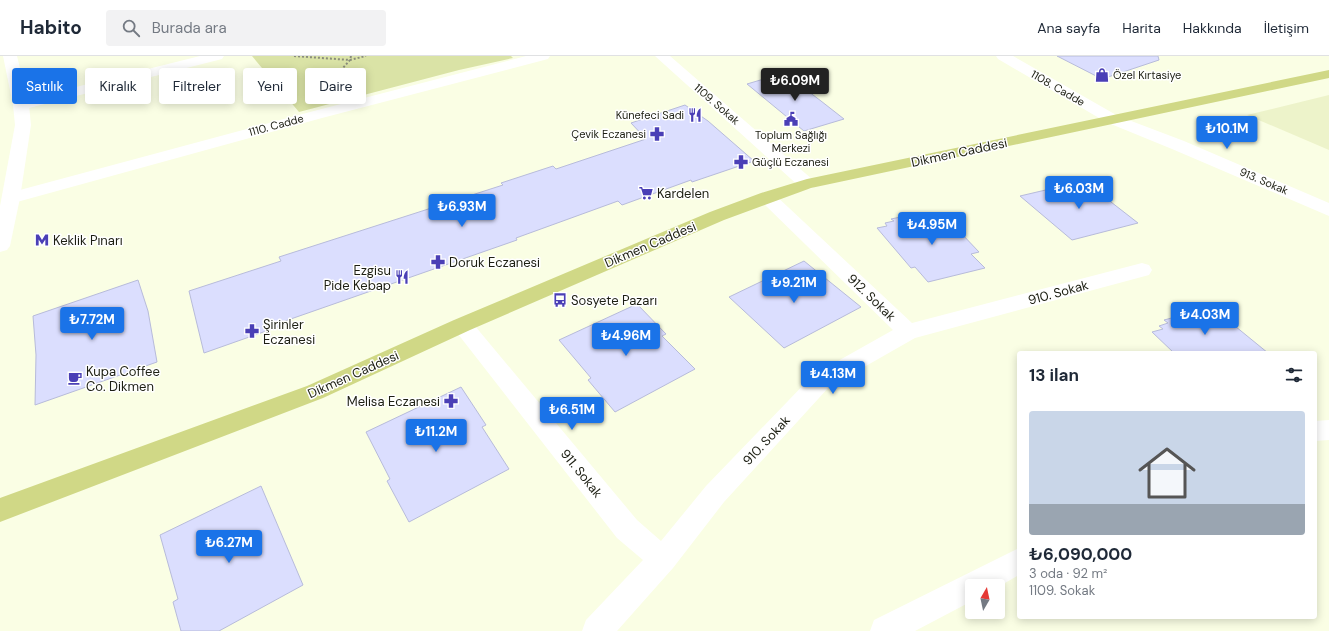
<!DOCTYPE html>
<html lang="tr">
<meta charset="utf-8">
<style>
:root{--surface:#fff;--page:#f2f2f3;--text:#1f2937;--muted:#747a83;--line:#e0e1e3;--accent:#1a73e8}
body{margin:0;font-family:"DM Sans",sans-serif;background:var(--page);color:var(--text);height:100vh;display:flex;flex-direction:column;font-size:15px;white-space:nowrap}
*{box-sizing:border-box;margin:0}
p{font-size:13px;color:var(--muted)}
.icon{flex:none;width:22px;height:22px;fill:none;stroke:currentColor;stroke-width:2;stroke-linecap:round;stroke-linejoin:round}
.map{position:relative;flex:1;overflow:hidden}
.panel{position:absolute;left:1017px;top:295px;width:300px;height:268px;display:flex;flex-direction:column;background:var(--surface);border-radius:4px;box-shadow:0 2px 10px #0003}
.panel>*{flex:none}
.top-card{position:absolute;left:12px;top:12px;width:380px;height:36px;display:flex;gap:8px}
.needle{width:26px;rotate:9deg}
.tools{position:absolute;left:965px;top:523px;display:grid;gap:8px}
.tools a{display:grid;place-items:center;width:40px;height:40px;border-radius:4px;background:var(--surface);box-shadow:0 2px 10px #0003;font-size:20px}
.price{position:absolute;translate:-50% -34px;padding:0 9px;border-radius:4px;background:var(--accent);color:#fff;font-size:13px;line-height:26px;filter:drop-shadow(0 1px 2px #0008)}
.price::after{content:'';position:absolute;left:50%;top:24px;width:12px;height:9px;margin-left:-6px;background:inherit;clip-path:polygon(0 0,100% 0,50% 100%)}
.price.active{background:#222;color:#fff}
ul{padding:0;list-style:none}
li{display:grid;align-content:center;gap:8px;height:212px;padding:0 12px}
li+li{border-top:1px solid var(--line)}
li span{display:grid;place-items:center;height:124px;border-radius:4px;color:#555}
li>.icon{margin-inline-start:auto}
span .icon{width:72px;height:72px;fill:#fffc;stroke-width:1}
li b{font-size:17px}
h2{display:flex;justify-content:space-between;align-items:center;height:48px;padding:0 12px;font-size:17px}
.chip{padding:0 14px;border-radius:4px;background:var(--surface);box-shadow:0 2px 10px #0003;font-size:14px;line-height:36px}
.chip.active{background:var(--accent);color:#fff}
header{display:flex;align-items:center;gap:24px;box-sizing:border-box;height:56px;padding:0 20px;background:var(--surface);border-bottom:1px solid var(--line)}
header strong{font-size:19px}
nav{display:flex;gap:22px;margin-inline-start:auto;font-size:14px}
.search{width:280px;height:36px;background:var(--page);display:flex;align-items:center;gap:10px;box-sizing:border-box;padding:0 14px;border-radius:4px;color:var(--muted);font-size:15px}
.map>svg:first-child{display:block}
.built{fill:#edf3ca}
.green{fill:#dae3a6}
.building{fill:#dbdefe;stroke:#b7bbda}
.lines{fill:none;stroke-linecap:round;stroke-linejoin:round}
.path{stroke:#8a8d7a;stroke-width:2;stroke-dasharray:2 2;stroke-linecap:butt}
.minor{fill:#fff;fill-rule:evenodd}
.secondary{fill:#fff;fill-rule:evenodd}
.primary{fill:#d0d886;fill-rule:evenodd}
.labels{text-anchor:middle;stroke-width:3;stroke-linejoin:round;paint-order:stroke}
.far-poi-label{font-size:11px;fill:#1d1f13;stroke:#fff;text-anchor:start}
.far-street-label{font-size:11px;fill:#1d1f13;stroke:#fff}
.street-label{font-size:13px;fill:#1d1f13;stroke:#fff}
.poi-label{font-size:13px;fill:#1d1f13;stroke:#fff;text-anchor:start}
</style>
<header>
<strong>Habito</strong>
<div class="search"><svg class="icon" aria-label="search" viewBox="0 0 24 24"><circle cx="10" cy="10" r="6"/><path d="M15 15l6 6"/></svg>Burada ara</div>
<nav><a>Ana sayfa</a><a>Harita</a><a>Hakkında</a><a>İletişim</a></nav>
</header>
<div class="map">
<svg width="1329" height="575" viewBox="0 0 1329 575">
<rect width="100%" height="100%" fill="#fafee4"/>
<path class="built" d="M1329 39V94L1247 59Z"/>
<path class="green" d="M252 0H511L513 2 459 14 299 56Z"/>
<path class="building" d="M1057 0H1158L1159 4 1102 23Z
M784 17 821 45 844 63 804 75 747 28Z
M685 49 708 65 754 105 692 126 691 124 622 149 618 145 516 182 517 184 285 265 286 268 204 297 189 235 281 205 279 201 503 129 501 127 553 110 556 113 646 83 631 67Z
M1084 125 1138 167 1072 184 1020 140Z
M920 157 922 159 928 158 930 160 942 157 979 196 971 198 985 212 928 226 915 211 911 212 877 172 887 170 885 167 894 165 891 163Z
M804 205 861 251 784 292 729 241Z
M138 224 148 255 157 306 35 349 36 299 33 260Z
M637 248 666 278 662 280 695 313 615 356 588 324 591 322 559 284Z
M1194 256 1197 259 1204 257 1207 260 1219 257 1268 297H1174L1152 276 1163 273 1159 270 1168 267 1164 264Z
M461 331 486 369 482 371 509 413 409 466 387 425 390 423 366 376Z
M261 430 303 529 219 575H181L173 546 178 543 160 479Z"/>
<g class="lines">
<path class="path" d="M294 0 350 4 366 0
M351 0 350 4 342 13 343 21 359 28"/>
<path class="minor" d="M200 0H224L222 3 21 54 16 52 13 49 16 46Z
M526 0H550L548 3 322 62 17 146 11 147 5 146 2 142 5 138 310 56Z
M655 0H670L813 124 816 128 813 132 807 133 801 132Z
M996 0H1013L1118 60 1184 85 1329 147V160L1172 93 1106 66 998 3Z
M767 136 773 137 912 267 1142 207 1149 209 1152 214 1149 219 915 282 829 331 724 446 673 512 617 575H582L586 564 643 504 617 482 451 269 454 264 462 261 470 264 637 464 661 485 706 430 813 319 893 274 761 145 758 141 761 137Z
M1329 364V384L1315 385V365Z
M1019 492V519L998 531 972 530V545L915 575H870L874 564Z"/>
<path class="secondary" d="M3 0H17L29 49 31 69 20 142 10 190 7 194 0 196V150L15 69 13 49Z"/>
<path class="primary" d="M1329 14V22L811 132 724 164 470 274 323 342 0 466V442L307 330 454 264 710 156 761 137 807 123Z"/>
</g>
<defs>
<symbol id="shop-bare" viewBox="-9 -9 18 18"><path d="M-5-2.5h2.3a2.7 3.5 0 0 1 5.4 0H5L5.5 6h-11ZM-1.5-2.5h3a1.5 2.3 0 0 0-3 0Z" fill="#4a3fb6" stroke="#fff" stroke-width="2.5" paint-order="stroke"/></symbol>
<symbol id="restaurant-bare" viewBox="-9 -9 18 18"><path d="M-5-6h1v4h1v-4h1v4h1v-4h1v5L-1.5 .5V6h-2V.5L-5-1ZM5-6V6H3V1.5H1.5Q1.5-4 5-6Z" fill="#4a3fb6" stroke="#fff" stroke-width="2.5" paint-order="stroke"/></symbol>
<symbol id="civic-bare" viewBox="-9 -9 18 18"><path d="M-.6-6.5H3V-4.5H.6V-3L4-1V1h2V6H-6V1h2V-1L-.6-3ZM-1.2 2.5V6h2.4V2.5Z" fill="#4a3fb6" stroke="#fff" stroke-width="2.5" paint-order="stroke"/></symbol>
<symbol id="pharmacy-bare" viewBox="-9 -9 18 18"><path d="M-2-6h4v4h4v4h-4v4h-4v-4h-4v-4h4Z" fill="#4a3fb6" stroke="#fff" stroke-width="2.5" paint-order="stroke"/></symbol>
<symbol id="supermarket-bare" viewBox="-9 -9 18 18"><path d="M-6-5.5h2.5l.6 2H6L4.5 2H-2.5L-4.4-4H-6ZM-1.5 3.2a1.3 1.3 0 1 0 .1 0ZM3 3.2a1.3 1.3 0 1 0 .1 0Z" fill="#4a3fb6" stroke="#fff" stroke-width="2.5" paint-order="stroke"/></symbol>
<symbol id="metro-bare" viewBox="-9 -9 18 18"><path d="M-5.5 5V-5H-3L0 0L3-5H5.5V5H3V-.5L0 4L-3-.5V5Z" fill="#4a3fb6" stroke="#fff" stroke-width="2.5" paint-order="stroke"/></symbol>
<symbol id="bus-bare" viewBox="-9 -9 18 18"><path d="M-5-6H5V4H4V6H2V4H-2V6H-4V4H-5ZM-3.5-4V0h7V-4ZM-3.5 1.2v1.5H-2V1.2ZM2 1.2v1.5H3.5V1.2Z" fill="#4a3fb6" stroke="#fff" stroke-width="2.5" paint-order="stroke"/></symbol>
<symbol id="cafe-bare" viewBox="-9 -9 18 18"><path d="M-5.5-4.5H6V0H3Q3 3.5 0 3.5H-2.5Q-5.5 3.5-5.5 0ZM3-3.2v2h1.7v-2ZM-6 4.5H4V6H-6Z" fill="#4a3fb6" stroke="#fff" stroke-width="2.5" paint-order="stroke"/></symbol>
</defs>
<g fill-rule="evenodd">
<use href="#shop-bare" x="1092" y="9" width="20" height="20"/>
<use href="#restaurant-bare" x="685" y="49" width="20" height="20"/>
<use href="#civic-bare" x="781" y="53" width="20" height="20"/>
<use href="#pharmacy-bare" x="647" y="68" width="20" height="20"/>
<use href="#pharmacy-bare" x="731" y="96" width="20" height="20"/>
<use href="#supermarket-bare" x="636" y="127" width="20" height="20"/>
<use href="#metro-bare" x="32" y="174" width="20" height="20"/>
<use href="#pharmacy-bare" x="428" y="196" width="20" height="20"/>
<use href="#restaurant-bare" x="392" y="211" width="20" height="20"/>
<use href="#bus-bare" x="550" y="234" width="20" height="20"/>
<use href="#pharmacy-bare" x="242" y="265" width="20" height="20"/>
<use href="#cafe-bare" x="65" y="312" width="20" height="20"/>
<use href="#pharmacy-bare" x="441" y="335" width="20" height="20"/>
</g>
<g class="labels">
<g class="far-poi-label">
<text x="1113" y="23">Özel Kırtasiye</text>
<text x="684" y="63" text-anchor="end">Künefeci Sadi</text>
<text x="646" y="82" text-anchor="end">Çevik Eczanesi</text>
<text x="791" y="83" text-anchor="middle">Toplum Sağlığı<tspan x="791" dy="13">Merkezi</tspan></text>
<text x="752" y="110">Güçlü Eczanesi</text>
</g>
<g class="far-street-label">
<text transform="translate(1058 32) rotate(30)" y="4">1108. Cadde</text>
<text transform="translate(717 48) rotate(41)" y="4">1109. Sokak</text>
<text transform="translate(276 69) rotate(-15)" y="4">1110. Cadde</text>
<text transform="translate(1264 125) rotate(23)" y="4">913. Sokak</text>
</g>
<g class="street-label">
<text transform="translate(959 96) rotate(-12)" y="5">Dikmen Caddesi</text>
<text transform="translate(650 188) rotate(-23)" y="5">Dikmen Caddesi</text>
<text transform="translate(1058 236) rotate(-15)" y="5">910. Sokak</text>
<text transform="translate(872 241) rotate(44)" y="5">912. Sokak</text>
<text transform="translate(353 318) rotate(-24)" y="5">Dikmen Caddesi</text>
<text transform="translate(766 384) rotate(-47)" y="5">910. Sokak</text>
<text transform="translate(582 417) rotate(51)" y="5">911. Sokak</text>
</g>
<g class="poi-label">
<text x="657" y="142">Kardelen</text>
<text x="53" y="189">Keklik Pınarı</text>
<text x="449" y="211">Doruk Eczanesi</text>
<text x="391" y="219" text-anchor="end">Ezgisu<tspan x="391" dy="15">Pide Kebap</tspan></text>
<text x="571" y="249">Sosyete Pazarı</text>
<text x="263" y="273">Şirinler<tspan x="263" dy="15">Eczanesi</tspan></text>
<text x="86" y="320">Kupa Coffee<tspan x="86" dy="15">Co. Dikmen</tspan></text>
<text x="440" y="350" text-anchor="end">Melisa Eczanesi</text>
</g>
</g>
</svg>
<div class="tools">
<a><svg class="needle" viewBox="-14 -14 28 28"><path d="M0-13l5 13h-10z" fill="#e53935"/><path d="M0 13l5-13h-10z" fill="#747a83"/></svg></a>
</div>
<b class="price active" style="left:795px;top:46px">₺6.09M</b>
<b class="price" style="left:1227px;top:94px">₺10.1M</b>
<b class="price" style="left:1079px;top:154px">₺6.03M</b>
<b class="price" style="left:462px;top:172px">₺6.93M</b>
<b class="price" style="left:932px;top:190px">₺4.95M</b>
<b class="price" style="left:794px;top:248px">₺9.21M</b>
<b class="price" style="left:1205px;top:280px">₺4.03M</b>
<b class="price" style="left:92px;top:285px">₺7.72M</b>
<b class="price" style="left:626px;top:301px">₺4.96M</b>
<b class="price" style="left:833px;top:339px">₺4.13M</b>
<b class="price" style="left:572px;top:375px">₺6.51M</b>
<b class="price" style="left:436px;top:397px">₺11.2M</b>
<b class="price" style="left:229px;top:508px">₺6.27M</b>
<div class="top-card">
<a class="chip active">Satılık</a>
<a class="chip">Kiralık</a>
<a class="chip">Filtreler</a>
<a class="chip">Yeni</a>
<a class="chip">Daire</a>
</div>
<section class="panel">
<h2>13 ilan<svg class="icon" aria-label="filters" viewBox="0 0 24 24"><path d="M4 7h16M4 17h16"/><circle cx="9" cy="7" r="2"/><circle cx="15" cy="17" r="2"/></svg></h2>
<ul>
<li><span style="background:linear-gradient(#c9d6e8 75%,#9aa5b1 0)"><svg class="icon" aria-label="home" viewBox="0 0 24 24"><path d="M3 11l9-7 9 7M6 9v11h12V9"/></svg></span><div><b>₺6,090,000</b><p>3 oda · 92 m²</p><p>1109. Sokak</p></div></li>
</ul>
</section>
</div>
